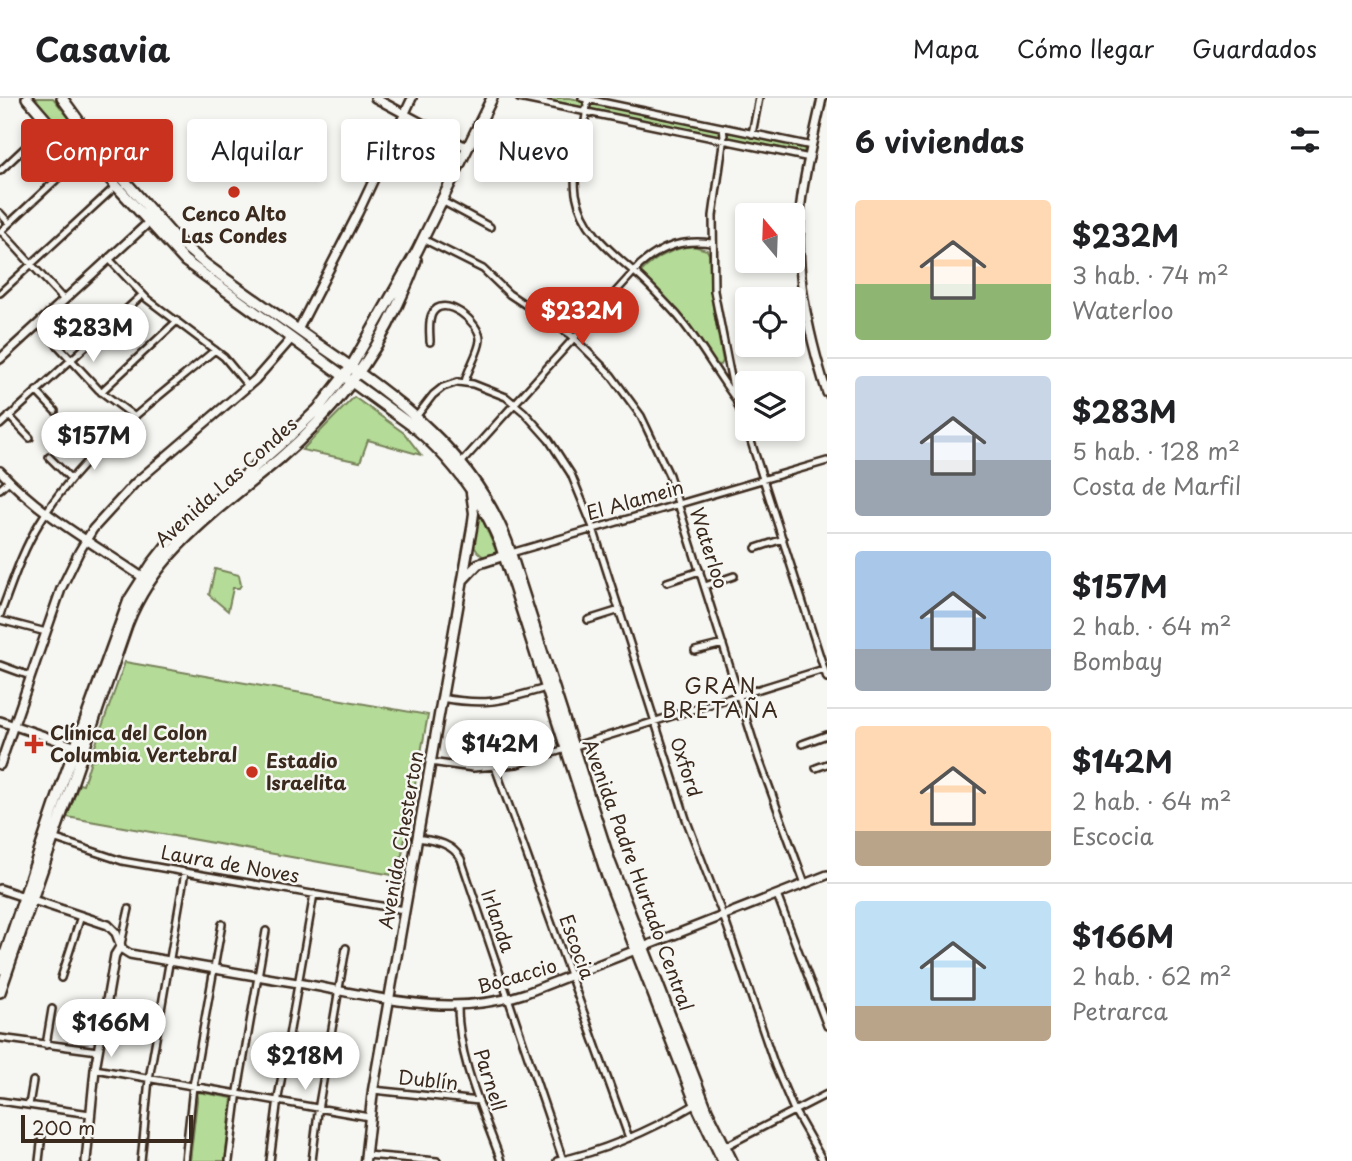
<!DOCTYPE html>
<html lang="es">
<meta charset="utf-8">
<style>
:root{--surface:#fff;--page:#f2f2f2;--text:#202124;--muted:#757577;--line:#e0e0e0;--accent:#c8321e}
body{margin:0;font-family:"Playpen Sans",sans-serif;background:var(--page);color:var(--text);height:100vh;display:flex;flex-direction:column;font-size:26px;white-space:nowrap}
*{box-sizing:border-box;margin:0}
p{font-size:23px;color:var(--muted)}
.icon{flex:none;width:38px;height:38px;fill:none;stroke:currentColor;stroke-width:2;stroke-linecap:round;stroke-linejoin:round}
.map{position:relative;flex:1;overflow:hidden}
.panel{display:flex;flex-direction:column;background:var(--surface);width:525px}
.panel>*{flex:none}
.banner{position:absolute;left:21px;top:21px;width:665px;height:63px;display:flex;gap:14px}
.needle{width:46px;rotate:341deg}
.tools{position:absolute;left:735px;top:105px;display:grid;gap:14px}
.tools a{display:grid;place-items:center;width:70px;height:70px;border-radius:7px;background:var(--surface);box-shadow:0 4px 10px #0003;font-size:35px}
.scale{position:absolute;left:21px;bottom:18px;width:172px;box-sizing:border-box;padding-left:7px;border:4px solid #3b2a1e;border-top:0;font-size:19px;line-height:24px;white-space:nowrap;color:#3b2a1e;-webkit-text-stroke:5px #f6f6f2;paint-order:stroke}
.price{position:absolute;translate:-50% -60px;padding:0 16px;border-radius:24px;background:#fff;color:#222;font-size:23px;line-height:46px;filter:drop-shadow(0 2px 4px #0008)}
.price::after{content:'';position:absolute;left:50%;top:42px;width:21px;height:16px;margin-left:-10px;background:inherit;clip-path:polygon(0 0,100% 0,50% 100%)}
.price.selected{background:var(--accent);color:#fff}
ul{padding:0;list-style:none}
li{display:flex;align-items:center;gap:21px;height:175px;padding:0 28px}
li+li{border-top:2px solid var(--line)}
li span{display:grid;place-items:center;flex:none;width:196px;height:140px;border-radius:7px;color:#555}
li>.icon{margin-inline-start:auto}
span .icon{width:84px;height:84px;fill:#fffc;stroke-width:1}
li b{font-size:30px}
h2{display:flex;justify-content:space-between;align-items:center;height:84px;padding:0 28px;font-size:30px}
.pill{padding:0 24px;border-radius:7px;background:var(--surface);box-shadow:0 4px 10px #0003;font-size:24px;line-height:63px}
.pill.selected{background:var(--accent);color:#fff}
header{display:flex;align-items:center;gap:42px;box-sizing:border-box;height:98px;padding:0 35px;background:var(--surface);border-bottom:2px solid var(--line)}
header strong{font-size:33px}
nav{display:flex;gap:38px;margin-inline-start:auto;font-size:24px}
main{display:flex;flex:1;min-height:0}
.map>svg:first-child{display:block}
.green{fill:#b4db97;stroke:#78825a;stroke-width:2}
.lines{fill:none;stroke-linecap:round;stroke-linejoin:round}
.minor-casing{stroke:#3b2a1e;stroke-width:10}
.tertiary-casing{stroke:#3b2a1e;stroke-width:12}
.secondary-casing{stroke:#3b2a1e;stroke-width:13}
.primary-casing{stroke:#3b2a1e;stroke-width:14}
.minor{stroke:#f6f6f2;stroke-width:5}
.tertiary{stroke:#f6f6f2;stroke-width:7}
.secondary{stroke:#f6f6f2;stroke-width:8}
.primary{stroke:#f6f6f2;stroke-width:9}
.poi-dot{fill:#c8321e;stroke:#f6f6f2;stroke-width:2.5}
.labels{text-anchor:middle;stroke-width:5;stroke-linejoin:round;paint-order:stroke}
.poi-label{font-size:19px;font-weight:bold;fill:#3b2a1e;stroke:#f6f6f2;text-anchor:start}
.street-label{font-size:19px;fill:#3b2a1e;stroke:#f6f6f2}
.neighbourhood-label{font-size:21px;letter-spacing:2px;fill:#3b2a1e;stroke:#f6f6f2}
</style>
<header>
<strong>Casavia</strong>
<nav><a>Mapa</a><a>Cómo llegar</a><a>Guardados</a></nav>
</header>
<main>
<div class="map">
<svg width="827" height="1063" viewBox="0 0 827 1063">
<rect width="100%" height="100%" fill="#f6f6f2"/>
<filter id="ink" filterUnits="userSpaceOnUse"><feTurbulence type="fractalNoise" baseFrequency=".0143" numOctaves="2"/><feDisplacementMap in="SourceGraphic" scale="14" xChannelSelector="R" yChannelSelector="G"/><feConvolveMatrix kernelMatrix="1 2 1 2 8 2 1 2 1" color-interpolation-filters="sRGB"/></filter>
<g filter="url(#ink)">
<path class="green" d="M34 0H53L72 24 64 28 62 32Z
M538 0H570L805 49 804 56Z
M693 148 707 152 709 156 713 209 723 263 721 267 715 266 641 178V174C656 159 672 150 693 148Z
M354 299 404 335 421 357 368 342 360 364 302 352Z
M478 411 497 455 486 460C464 449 476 430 478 411Z
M215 471 239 477 241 487 239 490H233L228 513 209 497Z
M125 564 428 617 398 778 67 719 79 686 83 687 91 662H94L97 652 94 651Z
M198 994 232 1000 225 1063H190Z"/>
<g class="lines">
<defs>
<path id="minor" d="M519 0 810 60
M582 0 812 48
M587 1C588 32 571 61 576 96 583 134 613 155 640 179 653 191 665 204 677 217 699 243 715 273 735 300
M723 30 724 38 713 118 714 193 735 300 747 330
M752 36 759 0
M0 73 49 27
M442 103 490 129
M0 115 9 125
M1 133 64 202
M0 134 85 55
M423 141 483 171 509 196 571 237 611 277 641 318 669 377 759 661 805 786
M109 161 147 201 224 259 248 288
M0 195 116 88
M38 226 99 292 135 319
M430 244C430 235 428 224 432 216 443 194 481 225 480 242 479 255 468 270 465 284
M36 293 55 313
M101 294 177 223
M9 318 30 340
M416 319 433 297 443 289 458 284 473 286 506 299 524 314 549 342 571 376 592 427 686 721 727 828 775 968 794 1012 823 1063
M0 327 142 197
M747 331 827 580
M76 334 95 354
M49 359 71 381
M462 364 640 167C662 148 683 141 712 145
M0 391 9 383
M756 450 783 441
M511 455 827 363
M667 484 700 473
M705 488 734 478
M0 517C12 485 22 453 40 424 83 353 153 304 215 252
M0 522 46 534
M588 522 620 512
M695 553 723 546
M0 567 30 578
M441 600C488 608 501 603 546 590
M802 646 827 637
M430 664 473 670 517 666 824 571
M495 669 629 1040
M816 670 827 666
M53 740 122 763 404 812
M417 740C434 743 451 744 461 761L563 1062
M777 797 827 928
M121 846 129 811
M61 880 81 818
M458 908C458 961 483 1013 501 1063
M0 940 98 953
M46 947 52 911
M95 971 369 1019
M373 992 479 1003
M0 1003 90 1016
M29 1007 33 983
M724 1049 827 996
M366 1057 437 1063
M39 1063 42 1037
M141 1063 149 981 185 774
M185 1063 193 988 222 826
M229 1063 238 993 266 833
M270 1063 278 1000 314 796
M312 1063 319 1006 346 850
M557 1063C607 1053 653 1031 696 1006"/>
<path id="tertiary" d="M375 0 468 50
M822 0C815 35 805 70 801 105 794 171 807 232 827 295
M298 232 358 115 412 0
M0 261 148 125
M0 373C40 417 96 447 145 481
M0 623 80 650
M0 667 61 491 79 454 93 431 135 385 255 282 292 240
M0 791 108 827 116 835 122 851 130 856C190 867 250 877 309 887 382 900 453 920 526 895L827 777
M86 1063 95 971 115 857 120 849"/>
<path id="secondary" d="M464 481 478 466 509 456
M365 1063 373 992 472 430 474 415 471 395"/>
<path id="primary" d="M27 0 53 30 88 57 185 163 414 329C452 361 481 400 500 445L607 778 696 1006 723 1063
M62 0 110 66 176 141 204 165C243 194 283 221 322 249 398 301 473 355 507 444L610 764 707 1012 732 1063
M66 41V32L69 28 75 27 83 32
M0 871 62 686 129 502 152 466 170 443 291 337 318 311 351 269 417 153 492 0
M0 894 127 527C155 453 220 410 279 361 330 317 370 268 398 206 404 192 412 177 416 162"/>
</defs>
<use href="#minor" class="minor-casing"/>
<use href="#tertiary" class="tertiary-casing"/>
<use href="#secondary" class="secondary-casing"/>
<use href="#primary" class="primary-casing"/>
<use href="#minor" class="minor"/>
<use href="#tertiary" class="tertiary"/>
<use href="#secondary" class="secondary"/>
<use href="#primary" class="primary"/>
</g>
</g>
<g class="poi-dot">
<circle cx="234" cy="94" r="7"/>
<path d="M30.5 635.5h7v7h7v7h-7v7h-7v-7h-7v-7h7z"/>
<circle cx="252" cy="674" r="7"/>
</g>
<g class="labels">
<g class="poi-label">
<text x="234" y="123" text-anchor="middle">Cenco Alto<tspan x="234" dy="22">Las Condes</tspan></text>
<text x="50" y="642">Clínica del Colon<tspan x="50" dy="22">Columbia Vertebral</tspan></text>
<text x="266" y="670">Estadio<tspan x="266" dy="22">Israelita</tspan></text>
</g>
<g class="street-label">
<text transform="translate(226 384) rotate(-42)" y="7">Avenida Las Condes</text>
<text transform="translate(635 402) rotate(-16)" y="7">El Alamein</text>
<text transform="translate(709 450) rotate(72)" y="7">Waterloo</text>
<text transform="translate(686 669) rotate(72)" y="7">Oxford</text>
<text transform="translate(401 742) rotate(-80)" y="7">Avenida Chesterton</text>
<text transform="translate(230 766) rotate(10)" y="7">Laura de Noves</text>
<text transform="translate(638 777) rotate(70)" y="7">Avenida Padre Hurtado Central</text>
<text transform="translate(498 823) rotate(71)" y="7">Irlanda</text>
<text transform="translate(577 849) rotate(70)" y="7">Escocia</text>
<text transform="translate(517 878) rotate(-16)" y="7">Bocaccio</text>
<text transform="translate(428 982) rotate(6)" y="7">Dublín</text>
<text transform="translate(490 982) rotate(72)" y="7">Parnell</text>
</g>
<g class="neighbourhood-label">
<text x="721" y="596">GRAN<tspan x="721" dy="24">BRETAÑA</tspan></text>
</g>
</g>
</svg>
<div class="tools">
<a><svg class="needle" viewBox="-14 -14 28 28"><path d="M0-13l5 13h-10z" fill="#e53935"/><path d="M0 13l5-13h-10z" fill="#757577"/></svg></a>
<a><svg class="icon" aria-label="locate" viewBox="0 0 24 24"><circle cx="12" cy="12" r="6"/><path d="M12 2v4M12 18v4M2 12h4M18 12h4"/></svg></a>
<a><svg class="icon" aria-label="layers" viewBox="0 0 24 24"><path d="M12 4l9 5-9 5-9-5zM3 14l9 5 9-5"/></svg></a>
</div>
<div class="scale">200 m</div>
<b class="price selected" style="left:582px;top:249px">$232M</b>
<b class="price" style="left:93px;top:266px">$283M</b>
<b class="price" style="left:94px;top:374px">$157M</b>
<b class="price" style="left:500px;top:682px">$142M</b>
<b class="price" style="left:111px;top:961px">$166M</b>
<b class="price" style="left:305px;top:994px">$218M</b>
<div class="banner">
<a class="pill selected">Comprar</a>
<a class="pill">Alquilar</a>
<a class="pill">Filtros</a>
<a class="pill">Nuevo</a>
</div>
</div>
<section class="panel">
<h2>6 viviendas<svg class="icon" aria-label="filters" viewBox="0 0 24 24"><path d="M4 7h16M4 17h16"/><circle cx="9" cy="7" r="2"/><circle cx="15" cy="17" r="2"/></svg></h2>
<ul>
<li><span style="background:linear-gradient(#ffd9b3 60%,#8fb573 0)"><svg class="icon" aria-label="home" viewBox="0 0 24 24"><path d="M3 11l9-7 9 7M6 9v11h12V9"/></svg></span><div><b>$232M</b><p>3 hab. · 74 m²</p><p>Waterloo</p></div></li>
<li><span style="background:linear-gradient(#c9d6e8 60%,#9aa5b1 0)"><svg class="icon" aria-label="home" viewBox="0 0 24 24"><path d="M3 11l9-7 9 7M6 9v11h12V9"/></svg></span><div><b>$283M</b><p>5 hab. · 128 m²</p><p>Costa de Marfil</p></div></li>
<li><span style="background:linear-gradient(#a9c7e8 70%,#9aa5b1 0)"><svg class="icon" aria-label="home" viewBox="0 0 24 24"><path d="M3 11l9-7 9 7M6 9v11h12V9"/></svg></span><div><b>$157M</b><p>2 hab. · 64 m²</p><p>Bombay</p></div></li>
<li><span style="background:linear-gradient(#ffd9b3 75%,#b9a48a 0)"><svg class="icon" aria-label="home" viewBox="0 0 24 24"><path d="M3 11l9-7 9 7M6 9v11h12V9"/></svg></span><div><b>$142M</b><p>2 hab. · 64 m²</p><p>Escocia</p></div></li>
<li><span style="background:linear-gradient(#bfe0f5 75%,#b9a48a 0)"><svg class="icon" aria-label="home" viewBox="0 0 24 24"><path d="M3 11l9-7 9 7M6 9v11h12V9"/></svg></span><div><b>$166M</b><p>2 hab. · 62 m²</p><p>Petrarca</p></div></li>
</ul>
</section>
</main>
